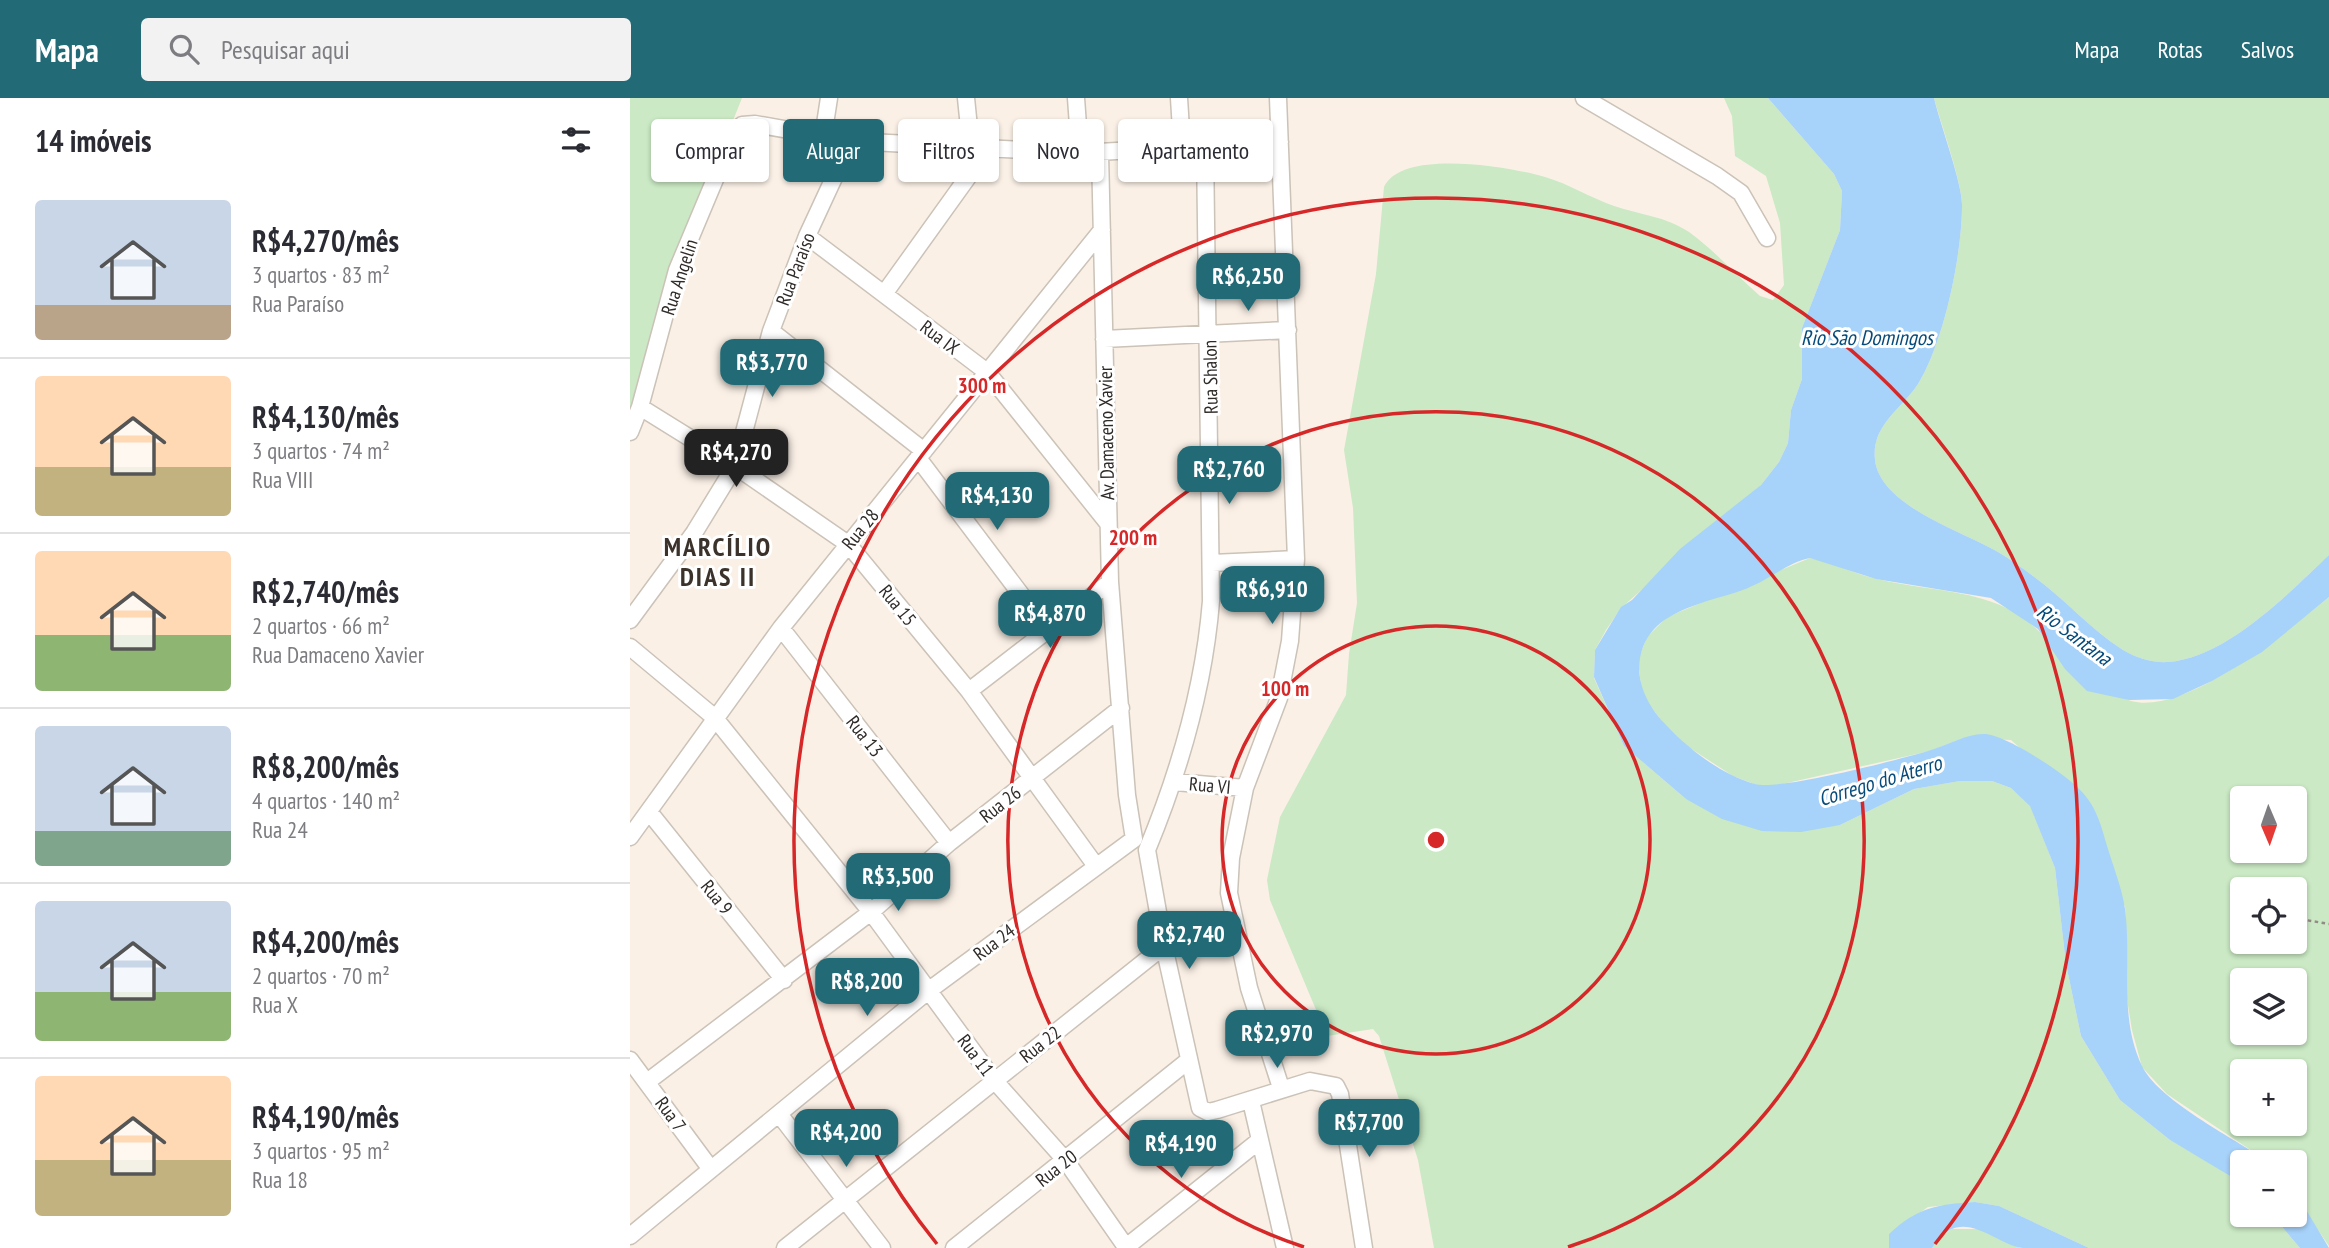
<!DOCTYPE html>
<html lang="pt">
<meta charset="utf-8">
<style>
:root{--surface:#fff;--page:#f2f2f3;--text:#2b2b33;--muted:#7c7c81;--line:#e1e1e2;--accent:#216a76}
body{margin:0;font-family:"PT Sans Narrow",sans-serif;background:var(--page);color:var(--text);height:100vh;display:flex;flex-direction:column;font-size:26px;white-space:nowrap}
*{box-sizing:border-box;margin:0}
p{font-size:23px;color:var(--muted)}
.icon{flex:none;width:38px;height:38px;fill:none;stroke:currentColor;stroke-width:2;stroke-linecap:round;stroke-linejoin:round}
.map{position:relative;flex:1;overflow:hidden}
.panel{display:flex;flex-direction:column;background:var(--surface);width:630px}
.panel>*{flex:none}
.hud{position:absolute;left:21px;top:21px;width:665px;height:63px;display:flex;gap:14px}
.needle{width:46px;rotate:178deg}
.fabs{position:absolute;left:1600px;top:688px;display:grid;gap:14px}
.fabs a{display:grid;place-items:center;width:77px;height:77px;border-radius:7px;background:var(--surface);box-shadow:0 2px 5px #0004;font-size:35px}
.price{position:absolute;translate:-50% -60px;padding:0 16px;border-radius:14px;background:var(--accent);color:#fff;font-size:23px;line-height:46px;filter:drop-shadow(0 2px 4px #0008)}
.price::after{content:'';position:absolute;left:50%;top:42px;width:21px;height:16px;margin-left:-10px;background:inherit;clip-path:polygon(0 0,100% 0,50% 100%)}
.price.on{background:#222;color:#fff}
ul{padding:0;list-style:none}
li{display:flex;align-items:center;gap:21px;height:175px;padding:0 35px}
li+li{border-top:2px solid var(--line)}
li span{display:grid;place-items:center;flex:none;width:196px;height:140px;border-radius:7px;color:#555}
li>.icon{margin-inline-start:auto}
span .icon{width:84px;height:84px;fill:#fffc;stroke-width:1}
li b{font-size:30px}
h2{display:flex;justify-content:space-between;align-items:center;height:84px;padding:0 35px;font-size:30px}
.tag{padding:0 24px;border-radius:7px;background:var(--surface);box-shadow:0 2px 5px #0004;font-size:24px;line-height:63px}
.tag.on{background:var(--accent);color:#fff}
header{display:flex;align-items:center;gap:42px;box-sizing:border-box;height:98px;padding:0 35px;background:var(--accent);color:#fff}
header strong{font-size:33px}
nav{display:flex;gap:38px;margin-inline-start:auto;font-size:24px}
.search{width:490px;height:63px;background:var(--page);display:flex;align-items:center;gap:18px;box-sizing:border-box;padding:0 24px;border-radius:7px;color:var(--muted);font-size:26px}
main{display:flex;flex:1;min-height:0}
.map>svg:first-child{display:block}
.green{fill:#cae9c4;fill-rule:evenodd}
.water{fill:#a7d2f9}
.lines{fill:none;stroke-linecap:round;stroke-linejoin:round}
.minor-casing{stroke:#cbc2b8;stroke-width:19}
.path{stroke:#938c85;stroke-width:2.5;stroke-dasharray:3.5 3.5;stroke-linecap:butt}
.minor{stroke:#fff;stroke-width:16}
.ring{fill:none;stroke:#d62828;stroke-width:3.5}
.labels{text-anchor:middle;stroke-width:6;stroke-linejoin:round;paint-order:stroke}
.street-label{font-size:19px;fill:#2e2a27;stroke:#fff}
.water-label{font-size:21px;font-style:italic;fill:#054b7b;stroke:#fff}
.district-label{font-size:26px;font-weight:bold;letter-spacing:2px;fill:#3b332b;stroke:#fff}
.centre{fill:#d62828;stroke:#fff;stroke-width:3.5}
.ring-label{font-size:21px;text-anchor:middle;font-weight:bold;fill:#d62828;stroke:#fff;stroke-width:6;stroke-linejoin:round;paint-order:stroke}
</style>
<header>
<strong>Mapa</strong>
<div class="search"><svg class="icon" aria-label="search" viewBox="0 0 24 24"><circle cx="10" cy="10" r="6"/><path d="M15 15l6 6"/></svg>Pesquisar aqui</div>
<nav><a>Mapa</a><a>Rotas</a><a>Salvos</a></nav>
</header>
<main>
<section class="panel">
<h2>14 imóveis<svg class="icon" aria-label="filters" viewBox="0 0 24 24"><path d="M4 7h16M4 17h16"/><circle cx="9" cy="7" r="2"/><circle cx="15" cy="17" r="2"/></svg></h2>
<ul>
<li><span style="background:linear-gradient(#c9d6e8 75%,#b9a48a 0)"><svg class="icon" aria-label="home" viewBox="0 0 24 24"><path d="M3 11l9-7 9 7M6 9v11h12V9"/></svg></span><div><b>R$4,270/mês</b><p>3 quartos · 83 m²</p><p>Rua Paraíso</p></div></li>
<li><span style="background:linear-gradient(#ffd9b3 65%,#c2b280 0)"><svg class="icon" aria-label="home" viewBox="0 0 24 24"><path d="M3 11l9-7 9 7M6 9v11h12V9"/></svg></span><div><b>R$4,130/mês</b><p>3 quartos · 74 m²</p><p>Rua VIII</p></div></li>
<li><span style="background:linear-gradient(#ffd9b3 60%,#8fb573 0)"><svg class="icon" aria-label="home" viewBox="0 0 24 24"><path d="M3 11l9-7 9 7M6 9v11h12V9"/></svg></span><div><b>R$2,740/mês</b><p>2 quartos · 66 m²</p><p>Rua Damaceno Xavier</p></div></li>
<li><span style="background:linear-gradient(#c9d6e8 75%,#7fa58c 0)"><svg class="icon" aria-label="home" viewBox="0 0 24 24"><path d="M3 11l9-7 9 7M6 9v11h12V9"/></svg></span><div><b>R$8,200/mês</b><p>4 quartos · 140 m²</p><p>Rua 24</p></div></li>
<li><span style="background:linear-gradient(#c9d6e8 65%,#8fb573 0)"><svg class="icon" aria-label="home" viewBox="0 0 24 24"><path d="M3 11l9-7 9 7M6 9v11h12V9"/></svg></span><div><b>R$4,200/mês</b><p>2 quartos · 70 m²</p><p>Rua X</p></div></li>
<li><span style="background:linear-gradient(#ffd9b3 60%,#c2b280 0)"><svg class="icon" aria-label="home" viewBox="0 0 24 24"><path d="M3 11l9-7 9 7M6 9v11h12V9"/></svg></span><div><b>R$4,190/mês</b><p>3 quartos · 95 m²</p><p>Rua 18</p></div></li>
</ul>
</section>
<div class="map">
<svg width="1699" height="1150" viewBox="0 0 1699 1150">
<rect width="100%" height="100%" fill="#faf0e6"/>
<path class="green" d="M0 0H112L80 80 0 325Z
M1094 0H1138L1204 76 1212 93 1210 132 1172 230V281L1161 312 1158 345 1149 364 1131 387 991 510 976 532 965 552 964 580 994 648 1056 701 1210 727 1284 691 1330 683H1362L1381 690 1400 707 1425 770 1436 866 1451 938 1490 1002 1540 1042 1608 1081 1612 1085V1116L1642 1117 1670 1150H1459L1369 1108 1345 1104 1298 1109 1259 1136V1150H804L788 1062 749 938 743 931 697 938 640 802 637 782 650 719 716 597 719 556 727 505 723 410 714 352 746 176 754 89C772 50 881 69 915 79 939 86 961 100 984 108 1010 117 1035 118 1059 134 1084 152 1107 178 1130 198L1143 202 1154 187 1150 125 1136 78 1105 58 1102 18Z
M1304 0H1699V457C1658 496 1596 560 1538 564 1523 565 1506 560 1493 552 1460 531 1434 500 1403 478 1392 470 1380 461 1368 454 1334 434 1250 408 1245 362 1241 327 1271 312 1288 286 1314 244 1332 157 1332 107 1332 84 1311 26 1304 0Z
M1180 460C1203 464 1224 476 1247 481 1307 496 1377 489 1418 544 1434 556 1486 598 1501 603 1556 618 1658 532 1699 499V1148L1664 1097V1064H1634L1628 1057 1537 996 1512 969 1502 932 1494 883 1497 848 1495 808 1390 650 1381 642 1333 640 1300 653 1144 688 1127 687 1103 678 1060 650 1034 626 1016 602 1011 588 1008 562 1017 539 1037 519ZM1612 700H1664V752H1612ZM1612 791H1664V844H1612ZM1612 882H1664V934H1612ZM1612 973H1664V1026H1612Z
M1322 1131H1352L1390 1150H1302L1309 1139Z"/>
<path class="water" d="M1138 0H1304C1310 26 1332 84 1332 107 1332 157 1314 244 1288 286 1271 312 1241 327 1245 362 1250 408 1334 434 1368 454 1380 461 1392 470 1403 478 1434 500 1460 531 1493 552 1506 560 1523 565 1538 564 1596 560 1658 496 1699 457V499L1632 554 1582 583 1543 601 1499 602 1457 593 1435 571 1408 531 1361 500 1246 481 1180 460C1159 464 1142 480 1122 488 1108 495 1092 498 1077 503 1051 512 1024 521 1013 549 1002 578 1016 607 1037 628 1060 652 1092 677 1125 686 1149 693 1267 662 1298 653 1316 648 1335 636 1354 636 1375 636 1434 675 1449 691 1466 707 1471 727 1477 748 1483 768 1492 790 1495 811 1502 863 1488 918 1512 968 1527 1000 1597 1037 1628 1057L1634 1064H1612V1085L1540 1042 1490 1002 1451 938 1436 866 1425 770 1400 708 1381 690 1362 683H1330L1284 691 1210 727 1171 734 1132 733 1092 721 1056 701 994 648 964 579 965 552 991 509 1002 502 1050 451 1131 387 1149 364 1158 345 1161 312 1172 281V230L1210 132 1212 93 1204 76Z
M1664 1097 1672 1105 1699 1150H1670L1642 1117 1664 1116Z
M1345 1104 1369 1108 1459 1150C1437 1150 1414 1150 1393 1150 1363 1146 1331 1104 1302 1150H1259V1136C1287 1110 1307 1106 1345 1104Z"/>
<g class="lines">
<defs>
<path id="minor" d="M336 0 341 49
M446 0 450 55
M549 0 552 48
M648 0 666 461 660 543 649 600 615 690 601 760 599 795 619 890 651 990
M954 0 1087 78 1111 95 1137 140
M193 39 199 0
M470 55 480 484 497 697 504 741
M177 138 357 274 477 424
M254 196 358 51
M141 233 294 353
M474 241 658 232
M10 309 105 368 218 446 339 593 466 768
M0 334 10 309 47 172 104 36 112 27 125 26 221 43 450 55 650 44
M288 360 417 531
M582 465 666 461
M0 522 64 435 105 368 141 233 177 138 221 43
M151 530 319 745
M0 549 84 619 241 814 364 982 436 1063 496 1149
M339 593 480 484
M545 684 615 690
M20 715 154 882
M0 739 151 530 472 132
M517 752C550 672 574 590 581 503L575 48
M517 752 534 848 570 1010 578 1014 587 1012 680 983 706 988 710 996 734 1150
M0 962 80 1070
M17 984 241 814 319 745 491 610
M621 1003 655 1150
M149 1016 252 1150
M0 1138 298 893 504 741
M155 1150 534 848
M324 1150 559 962
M495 1150 630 1042"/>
</defs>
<use href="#minor" class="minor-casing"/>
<path class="path" d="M1664 820 1699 826"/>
<use href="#minor" class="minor"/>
</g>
<g class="ring">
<circle cx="806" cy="742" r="214"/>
<path d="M674 1149A428 428 0 1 1 938 1149"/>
<path d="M307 1146A642 642 0 1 1 1305 1146"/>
</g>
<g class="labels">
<g class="street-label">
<text transform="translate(165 171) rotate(-69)" y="7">Rua Paraíso</text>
<text transform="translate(49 179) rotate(-72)" y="7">Rua Angelin</text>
<text transform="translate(310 239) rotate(37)" y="7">Rua IX</text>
<text transform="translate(580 279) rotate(-91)" y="7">Rua Shalon</text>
<text transform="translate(476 335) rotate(-91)" y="7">Av. Damaceno Xavier</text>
<text transform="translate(230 431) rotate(-51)" y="7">Rua 28</text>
<text transform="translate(268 507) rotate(51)" y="7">Rua 15</text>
<text transform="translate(235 638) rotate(52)" y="7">Rua 13</text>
<text transform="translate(580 687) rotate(5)" y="7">Rua VI</text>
<text transform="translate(370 706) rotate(-38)" y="7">Rua 26</text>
<text transform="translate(87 799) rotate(51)" y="7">Rua 9</text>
<text transform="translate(364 844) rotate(-37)" y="7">Rua 24</text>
<text transform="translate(410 946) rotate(-38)" y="7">Rua 22</text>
<text transform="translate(346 957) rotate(53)" y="7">Rua 11</text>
<text transform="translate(41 1016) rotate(54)" y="7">Rua 7</text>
<text transform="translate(426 1070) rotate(-38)" y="7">Rua 20</text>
</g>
<g class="water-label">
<text x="1237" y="247">Rio São Domingos</text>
<text transform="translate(1444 537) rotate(37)" y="7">Rio Santana</text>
<text transform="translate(1250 683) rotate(-17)" y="7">Córrego do Aterro</text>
</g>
<g class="district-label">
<text x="88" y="458">MARCÍLIO<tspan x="88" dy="30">DIAS II</tspan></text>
</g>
</g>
<circle cx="806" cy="742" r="10" class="centre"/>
<g class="ring-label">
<text x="352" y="295">300 m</text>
<text x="503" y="447">200 m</text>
<text x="655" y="598">100 m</text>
</g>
</svg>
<div class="fabs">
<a><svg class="needle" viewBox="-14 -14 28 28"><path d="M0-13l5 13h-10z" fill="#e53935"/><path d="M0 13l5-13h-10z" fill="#7c7c81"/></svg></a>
<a><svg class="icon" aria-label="locate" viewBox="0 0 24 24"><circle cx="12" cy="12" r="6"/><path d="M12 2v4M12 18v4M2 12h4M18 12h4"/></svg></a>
<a><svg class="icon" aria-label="layers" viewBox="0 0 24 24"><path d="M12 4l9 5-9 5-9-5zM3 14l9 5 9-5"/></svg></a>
<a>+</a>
<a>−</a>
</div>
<b class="price" style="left:618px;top:215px">R$6,250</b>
<b class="price" style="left:142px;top:301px">R$3,770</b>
<b class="price on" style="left:106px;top:391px">R$4,270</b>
<b class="price" style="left:599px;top:408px">R$2,760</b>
<b class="price" style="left:367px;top:434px">R$4,130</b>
<b class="price" style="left:642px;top:528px">R$6,910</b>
<b class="price" style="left:420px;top:552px">R$4,870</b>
<b class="price" style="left:268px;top:815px">R$3,500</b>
<b class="price" style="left:559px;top:873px">R$2,740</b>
<b class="price" style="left:237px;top:920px">R$8,200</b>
<b class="price" style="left:647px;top:972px">R$2,970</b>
<b class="price" style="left:739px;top:1061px">R$7,700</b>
<b class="price" style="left:216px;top:1071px">R$4,200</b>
<b class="price" style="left:551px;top:1082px">R$4,190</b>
<div class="hud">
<a class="tag">Comprar</a>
<a class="tag on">Alugar</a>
<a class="tag">Filtros</a>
<a class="tag">Novo</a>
<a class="tag">Apartamento</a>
</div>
</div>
</main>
